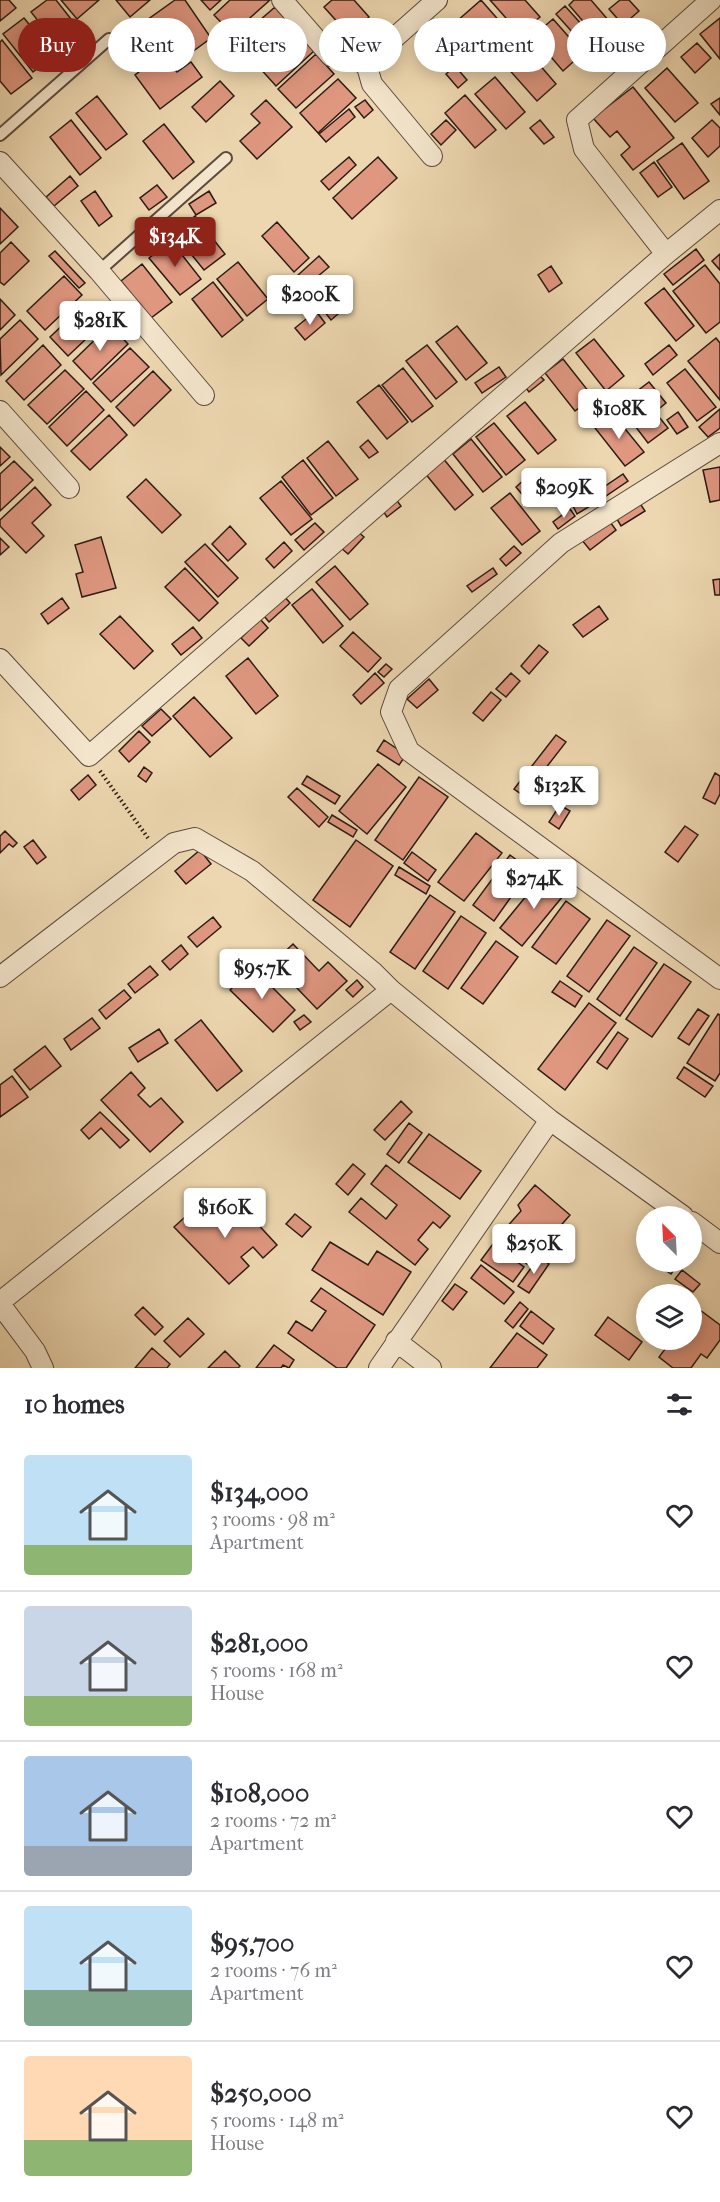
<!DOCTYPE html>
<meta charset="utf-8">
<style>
:root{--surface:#fff;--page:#f7f7f7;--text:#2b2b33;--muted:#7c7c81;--line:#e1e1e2;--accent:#8f2418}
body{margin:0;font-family:"IM FELL French Canon",serif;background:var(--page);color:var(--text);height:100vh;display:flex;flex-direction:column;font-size:22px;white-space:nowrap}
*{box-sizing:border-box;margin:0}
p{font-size:20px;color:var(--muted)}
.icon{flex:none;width:33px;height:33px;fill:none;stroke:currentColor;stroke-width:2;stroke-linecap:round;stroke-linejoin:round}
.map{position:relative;height:1368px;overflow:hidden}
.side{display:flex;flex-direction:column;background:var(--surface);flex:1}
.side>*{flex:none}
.banner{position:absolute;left:18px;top:18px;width:684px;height:54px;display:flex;gap:12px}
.needle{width:39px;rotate:336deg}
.fabs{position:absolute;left:636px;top:1206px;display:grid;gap:12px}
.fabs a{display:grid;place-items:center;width:66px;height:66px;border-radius:50%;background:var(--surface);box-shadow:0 3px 15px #0003;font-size:30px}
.price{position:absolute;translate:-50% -51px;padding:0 14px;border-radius:6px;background:#fff;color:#222;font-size:20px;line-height:39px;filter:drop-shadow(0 2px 3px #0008)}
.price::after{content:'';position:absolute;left:50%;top:36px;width:18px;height:14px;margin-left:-9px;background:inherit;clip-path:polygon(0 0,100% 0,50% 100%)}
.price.active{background:var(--accent);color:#fff}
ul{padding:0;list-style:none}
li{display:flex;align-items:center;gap:18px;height:150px;padding:0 24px}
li+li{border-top:2px solid var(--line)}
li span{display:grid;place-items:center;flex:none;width:168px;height:120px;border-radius:6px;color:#555}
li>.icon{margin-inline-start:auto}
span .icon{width:72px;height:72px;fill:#fffc;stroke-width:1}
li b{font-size:26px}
h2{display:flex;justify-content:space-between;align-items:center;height:72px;padding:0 24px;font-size:26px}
.tag{padding:0 21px;border-radius:27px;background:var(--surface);box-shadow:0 3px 15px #0003;font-size:21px;line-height:54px}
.tag.active{background:var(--accent);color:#fff}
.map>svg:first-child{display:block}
.building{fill:#df9780;stroke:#2c1b15;stroke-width:1.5}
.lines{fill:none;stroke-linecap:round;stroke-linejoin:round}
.service-casing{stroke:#5c4a3c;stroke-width:14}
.minor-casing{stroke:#5c4a3c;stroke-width:22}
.path{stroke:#2c1b15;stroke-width:4;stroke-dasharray:1.5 3;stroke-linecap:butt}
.service{stroke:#f3e5cc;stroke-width:10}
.minor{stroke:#f3e5cc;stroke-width:20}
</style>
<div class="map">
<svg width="720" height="1368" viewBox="0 0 720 1368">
<rect width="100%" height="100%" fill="#edd7b0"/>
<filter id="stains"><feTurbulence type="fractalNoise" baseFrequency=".00333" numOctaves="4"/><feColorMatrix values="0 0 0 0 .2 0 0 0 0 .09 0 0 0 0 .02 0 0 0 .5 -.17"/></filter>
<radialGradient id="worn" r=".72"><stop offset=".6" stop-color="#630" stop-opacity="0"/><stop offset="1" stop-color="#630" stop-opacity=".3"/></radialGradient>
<path class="building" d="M0 0H9L16 8 0 21Z
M47 0H56L82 33 61 50 31 12Z
M61 0H99L77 19Z
M116 0H150L130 17Z
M175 0H185L211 38 192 52 175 29 154 44 140 25Z
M201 0H221L210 10Z
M230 0H270L232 34 214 15Z
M332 0H354L369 17 349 35 324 7Z
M481 0 509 32 486 53 457 21Z
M490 0H525L540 17 520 34Z
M574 0H591L615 28 600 41 569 5Z
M620 0H629L639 11 623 25 609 9Z
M565 6 583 26 574 34 556 14Z
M275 7 292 27 254 61 236 41Z
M24 18 54 55 33 72 3 34Z
M720 18V59L700 34Z
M553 19 583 53 563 71 533 36Z
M450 25 471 48 453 64 433 40Z
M296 32 314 51 276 86 258 66Z
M2 40 32 78 11 94 0 81V42Z
M697 43 711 58 695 73 681 57Z
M526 49 556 84 537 101 506 66Z
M316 54 334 74 296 108 278 89Z
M155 60 160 67 168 61 177 72 191 62 202 77 160 109 135 75Z
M455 66 467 80 458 88 446 74Z
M667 68 698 103 675 122 645 88Z
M495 77 525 112 506 129 475 94Z
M338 79 356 98 318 133 300 113Z
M220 81 234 96 206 122 192 107Z
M633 87 674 138 633 170 621 155 630 147 617 131 610 137 593 118Z
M465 95 496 130 475 148 445 113Z
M97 96 127 134 106 150 76 113Z
M720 98V115L711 104Z
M266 100 292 127 257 159 240 141 260 123 251 114Z
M365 100 373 110 364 118 355 107Z
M349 109 355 117 326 142 319 134Z
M71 120 101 158 80 175 50 137Z
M446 120 456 130 441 145 431 134Z
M540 120 554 137 544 144 530 128Z
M712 120 720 128V146L708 157 692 138Z
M164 124 194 162 173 179 143 141Z
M682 143 709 181 684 199 657 161Z
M349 157 356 165 329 190 321 181Z
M378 157 397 178 352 219 333 198Z
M654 162 672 187 658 197 640 173Z
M70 176 78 186 54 206 46 197Z
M157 185 167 197 149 210 140 198Z
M95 191 112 216 99 226 81 201Z
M209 191 216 203 196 215 189 204Z
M0 208 18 227 0 244Z
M195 216 225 254 204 270 174 233Z
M277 222 309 258 294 272 262 236Z
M171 241 201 279 180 295 149 258Z
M11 242 29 261 4 285 0 282V253Z
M696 249 704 260 673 285 664 274Z
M55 251 85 283 79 288 49 256Z
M720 254V270L712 261Z
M319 256 329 267 306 286 298 275Z
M238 262 268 299 247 316 217 279Z
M142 264 172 302 151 318 121 281Z
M705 265 720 284V322L706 333 673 291Z
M551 266 562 283 549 292 538 275Z
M64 276 82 295 45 330 27 311Z
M213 282 243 320 222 337 192 299Z
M664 288 694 326 676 341 645 303Z
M342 290 352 302 331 320 321 307Z
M0 299 15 315 0 330Z
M87 302 105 321 68 356 50 337Z
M316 311 325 323 305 340 295 328Z
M20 320 38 339 1 375 0 339Z
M110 325 128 344 91 380 73 361Z
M457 326 487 363 466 380 436 342Z
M716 338 720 343V400L688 361Z
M594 339 624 376 606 391 576 353Z
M43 345 61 365 24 400 6 381Z
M427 345 457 382 436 399 406 361Z
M669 345 677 355 653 375 645 364Z
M130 348 149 367 111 402 93 383Z
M563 359 593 397 575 411 545 373Z
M499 367 506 377 482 393 475 383Z
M403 368 433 406 412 422 382 385Z
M685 369 716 407 697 421 667 383Z
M65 370 84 389 47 424 28 405Z
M153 371 171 390 134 426 116 407Z
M537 373 544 380 529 392 523 384Z
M649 382 666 403 655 412 668 428 648 443 619 405Z
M379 385 408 422 387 439 357 402Z
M86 391 104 410 67 446 49 427Z
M525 402 556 440 538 454 507 416Z
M720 409V428L708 437 699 427Z
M678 412 688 427 677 434 667 420Z
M613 414 644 452 625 466 595 428Z
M109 415 127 435 90 470 71 451Z
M494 423 525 460 506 475 476 437Z
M471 439 502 477 483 492 453 454Z
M368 440 378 452 369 458 360 447Z
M328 441 358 479 336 496 307 458Z
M0 447 10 457 0 466Z
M442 457 473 495 455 510 424 472Z
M303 460 333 498 311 515 282 477Z
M14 461 33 480 0 511V474Z
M720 467V500L710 502 703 470Z
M623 474 628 481 603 498 598 491Z
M526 478 535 489 525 498 516 487Z
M146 479 181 515 162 533 127 497Z
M281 481 312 519 291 535 260 498Z
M35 487 51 505 32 523 44 536 26 553 0 526V520Z
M510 493 540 531 522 545 491 508Z
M590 495 595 503 577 514 573 506Z
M395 498 401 506 387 517 381 508Z
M637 499 645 511 621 526 614 514Z
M570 509 575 516 558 529 553 522Z
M608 519 616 530 590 550 581 539Z
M315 523 324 532 304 550 295 540Z
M230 526 246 544 228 561 212 544Z
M355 529 364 537 348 554 340 547Z
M101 537 116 588 82 597 76 574 83 572 75 545Z
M0 538 9 547 0 555Z
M284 542 292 551 274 568 266 559Z
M205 544 238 578 218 597 185 562Z
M514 546 521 553 506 566 500 559Z
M335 566 368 604 350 620 316 582Z
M185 568 218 603 199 621 165 587Z
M493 568 497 574 472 592 467 586Z
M720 579V595H715L713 580Z
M312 589 343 626 323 643 292 605Z
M284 596 290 603 269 622 264 616Z
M62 598 69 608 48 624 41 614Z
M599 606 608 619 583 637 573 625Z
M120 616 153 651 134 669 100 634Z
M260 619 268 628 249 646 241 638Z
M193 627 202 638 181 655 172 644Z
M353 632 381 658 368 672 340 646Z
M539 645 548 652 529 674 521 666Z
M248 658 278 696 256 714 226 676Z
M386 664 392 669 384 677 378 672Z
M375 673 384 683 361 704 353 695Z
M511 673 520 681 506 697 496 689Z
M429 679 438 690 417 708 407 699Z
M491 692 501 700 483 721 473 713Z
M194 697 232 738 210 757 173 716Z
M161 709 171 719 152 736 142 726Z
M139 731 150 742 129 762 119 751Z
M556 735 566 742 524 796 514 789Z
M384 740 406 755 399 765 377 751Z
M378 764 406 787 367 834 339 811Z
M144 767 152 773 146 782 138 776Z
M715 773 720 776V794L715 804 703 798Z
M88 775 96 785 79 800 71 790Z
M307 776 340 796 335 804 302 784Z
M419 777 448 797 403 860 375 840Z
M576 780 588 786 580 803 568 797Z
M297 788 328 817 319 827 288 797Z
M560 805 570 811 559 829 549 822Z
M332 815 357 830 353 837 328 822Z
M685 826 698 835 678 862 665 852Z
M5 831 17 843 13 847 9 844 0 853V836Z
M476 833 502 853 464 901 438 882Z
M33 840 46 857 37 864 24 847Z
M356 840 393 866 350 927 313 900Z
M200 850 211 864 186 884 175 871Z
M412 852 436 870 428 881 404 863Z
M510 855 530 870 494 921 473 905Z
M399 867 430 886 426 894 395 875Z
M545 873 567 891 522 946 500 928Z
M430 895 455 912 415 969 390 952Z
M566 901 590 919 556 964 532 947Z
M461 916 486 933 448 989 423 971Z
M213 917 221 927 197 947 188 937Z
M607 920 630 936 589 992 567 976Z
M496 941 518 957 483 1004 461 988Z
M293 944 319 971 328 962 347 981 317 1009 273 963Z
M181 945 188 954 170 970 162 961Z
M634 947 657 963 620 1016 597 999Z
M664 964 691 982 652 1037 626 1019Z
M150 966 158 975 135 993 128 984Z
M252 967 295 1010 273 1032 230 990Z
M357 980 363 987 353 997 346 990Z
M560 981 582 996 575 1007 552 992Z
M124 990 131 998 106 1019 99 1010Z
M589 1003 616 1023 565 1090 538 1069Z
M698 1009 709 1016 689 1045 678 1038Z
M718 1014 720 1015V1073L715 1081 687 1063Z
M304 1015 311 1022 300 1030 294 1022Z
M92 1018 100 1028 71 1050 64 1039Z
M201 1020 242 1071 217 1091 175 1040Z
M159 1029 168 1043 138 1062 129 1048Z
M618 1032 628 1039 607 1069 597 1062Z
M45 1046 61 1066 30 1090 14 1070Z
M684 1067 713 1086 705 1097 677 1078Z
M131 1072 145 1088 138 1095 150 1107 161 1098 183 1122 150 1152 101 1100Z
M12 1076 28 1097 0 1117V1085Z
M401 1101 412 1112 385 1140 374 1130Z
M100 1112 129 1140 120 1148 101 1128 89 1139 81 1130Z
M409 1123 422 1133 399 1163 387 1154Z
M429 1134 481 1171 460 1199 408 1162Z
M353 1164 365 1174 348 1195 336 1184Z
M386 1165 450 1216 440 1228 433 1222 418 1240 428 1249 415 1265 349 1212 361 1198 386 1219 397 1205 371 1184Z
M535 1185 570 1215 527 1264 497 1238 521 1211 518 1205Z
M221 1203 233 1215 242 1207 277 1245 263 1258 253 1247 241 1257 249 1266 229 1284 174 1227 195 1208 205 1218Z
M295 1214 311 1227 302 1237 286 1224Z
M330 1242 368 1265 377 1251 411 1272 383 1315 312 1270Z
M493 1244 524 1267 513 1282 481 1260Z
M539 1257 549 1264 529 1293 518 1286Z
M657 1262H668L676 1267 671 1274 656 1264Z
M481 1265 514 1292 504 1304 471 1278Z
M682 1270 700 1284 693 1292 675 1279Z
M455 1284 467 1292 453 1310 442 1301Z
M321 1288 375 1325 346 1368H337L288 1333 296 1321 312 1331 326 1311 311 1301Z
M520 1302 528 1309 513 1328 505 1321Z
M692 1304 720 1325V1340L707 1358 701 1354 691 1368H673L659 1357 672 1340H692Z
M143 1307 163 1327 155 1335 135 1315Z
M531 1311 554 1329 543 1344 520 1326Z
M608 1317 642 1342 629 1360 595 1335Z
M188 1318 204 1334 180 1357 164 1341Z
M517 1333 547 1355 537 1368H490Z
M274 1345 294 1360 289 1368 283 1365 281 1368H256Z
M152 1348 170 1364 167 1368H135Z
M225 1351 240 1366 238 1368H208Z"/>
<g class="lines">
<defs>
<path id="service" d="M0 135 109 39
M99 271 226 158"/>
<path id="minor" d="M282 0 331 56 366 63 437 0
M711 0 577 120 584 149 666 254 720 210
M366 63 372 84 432 156
M0 162 99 271 204 395
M0 411 69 488
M720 443 561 543 399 689 391 712 409 751 720 979
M0 659 89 756 666 254
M0 977 174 843 195 838 252 871 374 973 391 990 550 1120 683 1216
M692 1222 720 1243
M0 1302 391 990
M0 1304 35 1351 43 1368
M396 1341 431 1368
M379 1368 550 1120"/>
</defs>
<use href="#service" class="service-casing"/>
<use href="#minor" class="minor-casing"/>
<path class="path" d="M100 771 148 838"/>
<use href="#service" class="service"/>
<use href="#minor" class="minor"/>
</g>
<rect width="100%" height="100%" filter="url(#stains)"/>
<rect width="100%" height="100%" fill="url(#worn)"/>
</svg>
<div class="fabs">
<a><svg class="needle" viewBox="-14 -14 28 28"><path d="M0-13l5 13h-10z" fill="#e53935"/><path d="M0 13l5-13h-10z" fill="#7c7c81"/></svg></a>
<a><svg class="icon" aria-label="layers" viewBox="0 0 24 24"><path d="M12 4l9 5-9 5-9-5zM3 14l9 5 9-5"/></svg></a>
</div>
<b class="price active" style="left:175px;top:268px">$134K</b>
<b class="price" style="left:310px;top:326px">$200K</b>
<b class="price" style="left:100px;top:352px">$281K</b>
<b class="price" style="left:619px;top:440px">$108K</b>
<b class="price" style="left:564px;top:519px">$209K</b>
<b class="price" style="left:559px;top:817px">$132K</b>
<b class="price" style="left:534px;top:910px">$274K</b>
<b class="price" style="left:262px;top:1000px">$95.7K</b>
<b class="price" style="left:225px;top:1239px">$160K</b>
<b class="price" style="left:534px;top:1275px">$250K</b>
<div class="banner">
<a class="tag active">Buy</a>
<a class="tag">Rent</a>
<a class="tag">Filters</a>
<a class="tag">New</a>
<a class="tag">Apartment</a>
<a class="tag">House</a>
</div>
</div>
<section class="side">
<h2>10 homes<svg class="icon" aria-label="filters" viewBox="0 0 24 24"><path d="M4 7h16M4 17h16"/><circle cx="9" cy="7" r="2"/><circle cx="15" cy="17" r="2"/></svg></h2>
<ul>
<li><span style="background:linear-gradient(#bfe0f5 75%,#8fb573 0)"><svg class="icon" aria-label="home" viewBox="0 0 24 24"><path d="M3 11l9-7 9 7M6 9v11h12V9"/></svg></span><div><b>$134,000</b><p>3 rooms · 98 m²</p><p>Apartment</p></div><svg class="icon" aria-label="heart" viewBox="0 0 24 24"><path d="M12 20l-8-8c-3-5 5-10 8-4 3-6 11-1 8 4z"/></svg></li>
<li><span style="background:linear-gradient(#c9d6e8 75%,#8fb573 0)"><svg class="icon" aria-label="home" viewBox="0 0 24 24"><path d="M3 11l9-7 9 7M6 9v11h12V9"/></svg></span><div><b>$281,000</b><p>5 rooms · 168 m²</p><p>House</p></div><svg class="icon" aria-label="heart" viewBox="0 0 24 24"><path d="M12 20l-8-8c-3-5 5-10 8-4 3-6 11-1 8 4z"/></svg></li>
<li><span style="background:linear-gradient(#a9c7e8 75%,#9aa5b1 0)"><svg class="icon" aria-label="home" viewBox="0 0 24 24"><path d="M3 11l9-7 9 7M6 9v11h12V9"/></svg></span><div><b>$108,000</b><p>2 rooms · 72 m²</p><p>Apartment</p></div><svg class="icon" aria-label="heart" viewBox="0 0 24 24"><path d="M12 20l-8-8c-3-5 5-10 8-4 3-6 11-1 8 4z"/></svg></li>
<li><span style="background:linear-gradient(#bfe0f5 70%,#7fa58c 0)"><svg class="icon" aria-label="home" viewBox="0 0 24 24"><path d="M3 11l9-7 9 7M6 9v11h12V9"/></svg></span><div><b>$95,700</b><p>2 rooms · 76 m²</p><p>Apartment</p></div><svg class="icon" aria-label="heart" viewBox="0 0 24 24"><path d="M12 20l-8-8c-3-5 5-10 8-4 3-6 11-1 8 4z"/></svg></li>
<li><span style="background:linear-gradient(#ffd9b3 70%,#8fb573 0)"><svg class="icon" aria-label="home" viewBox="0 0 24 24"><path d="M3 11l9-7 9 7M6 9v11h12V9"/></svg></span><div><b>$250,000</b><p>5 rooms · 148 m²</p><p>House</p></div><svg class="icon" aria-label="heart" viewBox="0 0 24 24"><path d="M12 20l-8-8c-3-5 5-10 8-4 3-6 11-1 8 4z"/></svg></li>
</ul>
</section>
